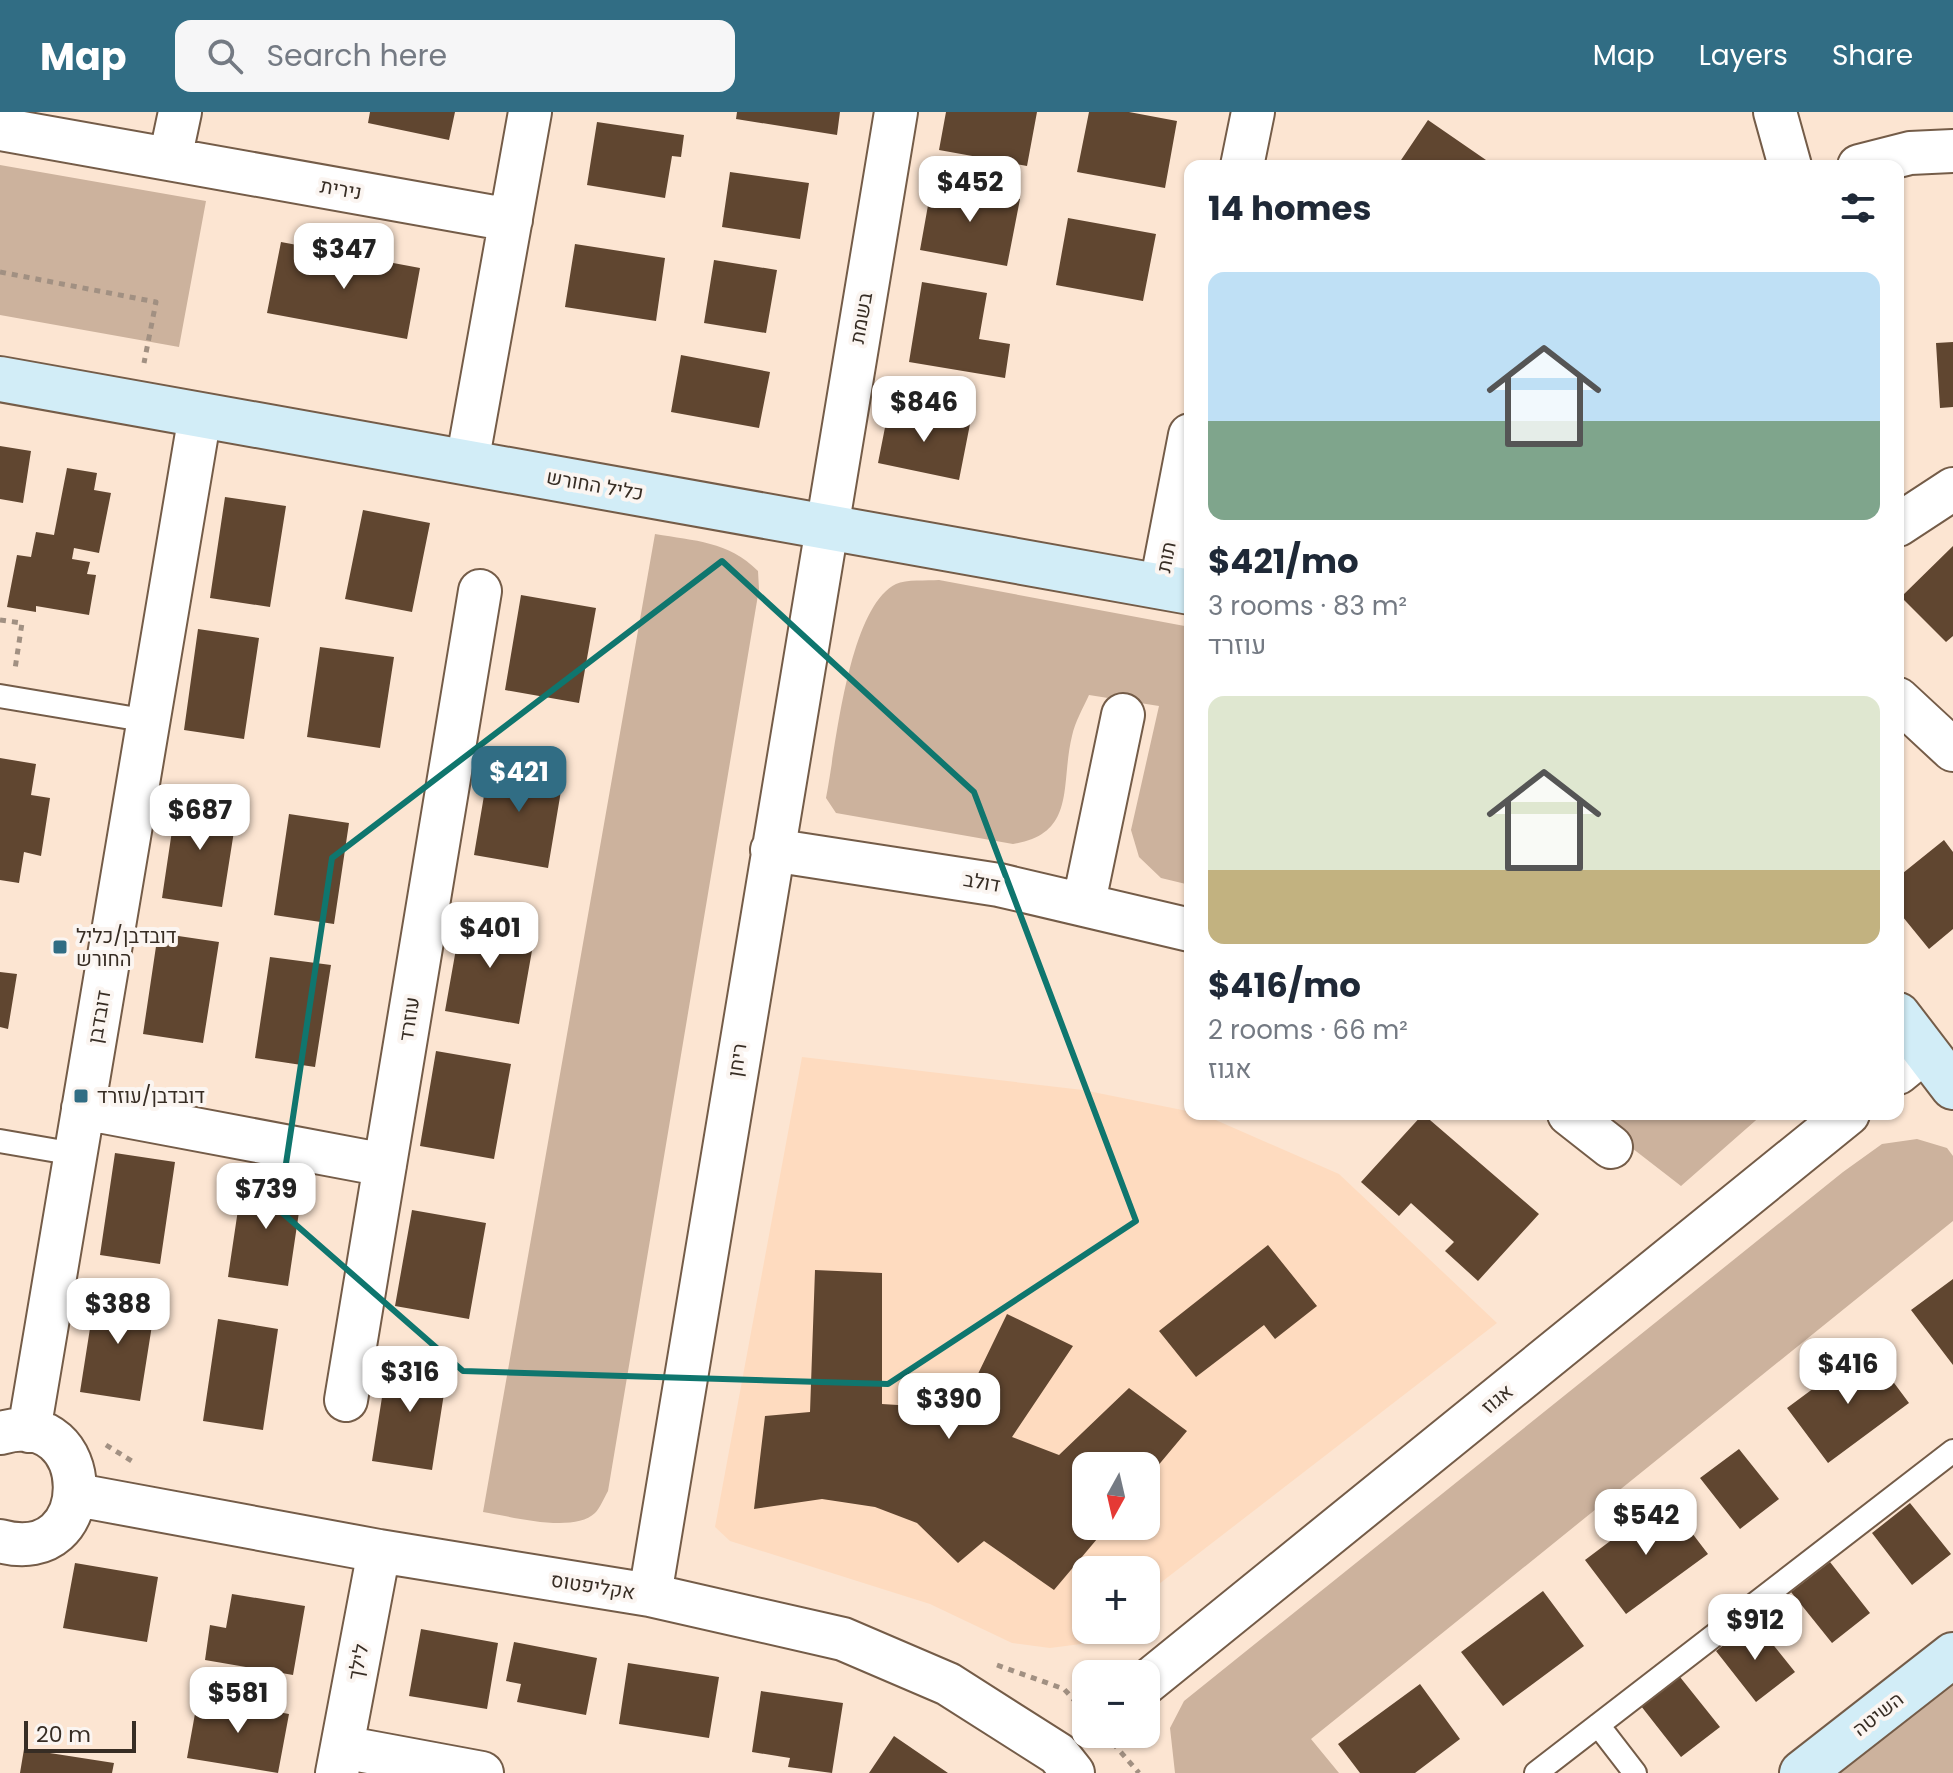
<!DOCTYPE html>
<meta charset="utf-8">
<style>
:root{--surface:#fff;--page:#f6f6f7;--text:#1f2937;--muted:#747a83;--accent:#316d84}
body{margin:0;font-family:Poppins,Heebo,sans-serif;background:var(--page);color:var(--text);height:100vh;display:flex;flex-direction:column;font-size:30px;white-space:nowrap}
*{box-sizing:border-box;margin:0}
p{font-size:26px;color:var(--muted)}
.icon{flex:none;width:44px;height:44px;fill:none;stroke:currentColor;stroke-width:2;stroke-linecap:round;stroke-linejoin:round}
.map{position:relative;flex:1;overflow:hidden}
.side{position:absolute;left:1184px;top:48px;width:720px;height:960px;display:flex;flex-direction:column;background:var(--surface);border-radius:16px;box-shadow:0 2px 6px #0004}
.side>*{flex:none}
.needle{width:52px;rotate:188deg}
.controls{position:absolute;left:1072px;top:1340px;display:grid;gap:16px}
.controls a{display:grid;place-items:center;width:88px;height:88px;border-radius:16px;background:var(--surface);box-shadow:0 2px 6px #0004;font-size:40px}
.scale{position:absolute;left:24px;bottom:20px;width:112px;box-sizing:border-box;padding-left:8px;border:4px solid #372d24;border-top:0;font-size:22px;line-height:28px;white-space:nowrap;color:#372d24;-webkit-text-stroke:6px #fbf5f1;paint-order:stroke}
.price{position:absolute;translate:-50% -68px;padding:0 18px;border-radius:16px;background:#fff;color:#222;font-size:26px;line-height:52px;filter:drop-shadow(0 2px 4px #0008)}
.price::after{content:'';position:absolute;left:50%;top:48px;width:24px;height:18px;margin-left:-12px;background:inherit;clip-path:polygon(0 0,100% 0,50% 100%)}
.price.selected{background:var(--accent);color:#fff}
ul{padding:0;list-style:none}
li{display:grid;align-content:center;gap:16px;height:424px;padding:0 24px}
li span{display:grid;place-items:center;height:248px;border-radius:16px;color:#555}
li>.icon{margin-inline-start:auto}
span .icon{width:144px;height:144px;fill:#fffc;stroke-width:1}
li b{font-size:34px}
h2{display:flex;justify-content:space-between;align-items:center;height:96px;padding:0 24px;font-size:34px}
header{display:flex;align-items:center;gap:48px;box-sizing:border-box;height:112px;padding:0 40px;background:var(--accent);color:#fff}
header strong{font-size:38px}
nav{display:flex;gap:44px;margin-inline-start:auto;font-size:28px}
.search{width:560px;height:72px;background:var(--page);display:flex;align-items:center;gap:20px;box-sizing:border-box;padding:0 28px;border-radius:16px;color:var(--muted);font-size:30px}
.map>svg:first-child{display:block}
.built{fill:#fedbbf;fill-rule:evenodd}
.green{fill:#ccb29d}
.building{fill:#604630}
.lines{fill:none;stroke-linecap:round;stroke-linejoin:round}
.lane-casing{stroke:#745c48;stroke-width:26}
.street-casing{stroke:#745c48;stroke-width:46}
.secondary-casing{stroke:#745c48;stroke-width:48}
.path{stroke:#a19082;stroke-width:5;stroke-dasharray:6 6;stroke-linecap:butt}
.lane{stroke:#fff;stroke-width:22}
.street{stroke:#fff;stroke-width:42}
.secondary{stroke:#d2edf7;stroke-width:44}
.marked{fill:none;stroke:#0f766e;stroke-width:6;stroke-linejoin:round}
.poi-dot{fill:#316d84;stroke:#fbf5f1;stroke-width:3}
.labels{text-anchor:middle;stroke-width:8;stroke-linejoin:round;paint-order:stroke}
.street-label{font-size:20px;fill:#372d24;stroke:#fbf5f1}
.poi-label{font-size:20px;fill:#372d24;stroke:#fbf5f1;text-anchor:start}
</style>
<header>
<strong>Map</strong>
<div class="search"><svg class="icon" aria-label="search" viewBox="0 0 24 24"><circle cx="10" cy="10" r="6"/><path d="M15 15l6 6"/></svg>Search here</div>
<nav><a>Map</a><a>Layers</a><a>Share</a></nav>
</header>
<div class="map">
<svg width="1953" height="1661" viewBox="0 0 1953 1661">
<rect width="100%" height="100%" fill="#fce5d2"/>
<path class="built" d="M802 945 1083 978 1202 1002 1339 1062 1497 1211 1146 1482V1458H1086V1518H1099L1081 1532 1050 1536 1012 1531 930 1492 730 1429 715 1415ZM1086 1354H1146V1414H1086Z"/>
<path class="green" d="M0 53 206 89 179 235 0 203Z
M655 422C695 429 728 429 758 459L759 477 608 1379C604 1386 600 1396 595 1401 573 1422 510 1404 483 1400Z
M939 468 1190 515V773L1161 766 1139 745 1131 718 1159 594 1089 583C1083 596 1075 610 1072 624 1060 673 1077 722 1013 732L836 701 826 686C836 636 848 496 896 472 906 467 927 469 939 468Z
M1588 1002H1763L1681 1074Z
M1917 1027 1947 1036 1953 1044V1109L1311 1627 1339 1661H1175L1170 1616 1184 1589 1843 1060 1882 1032Z
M1953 1570V1661H1835Z"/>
<path class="building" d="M370 0H455L449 28 368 11Z
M737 0H840L837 23 736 7Z
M946 0H1037L1027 54 939 38Z
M1089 0H1129L1177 9 1165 76 1077 60Z
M1428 8 1486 48 1482 54H1397Z
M597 10 684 23 681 45 672 44 665 86 587 73Z
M730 60 809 71 800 127 722 115Z
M932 71 1020 87 1007 154 920 138Z
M1068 106 1156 122 1143 189 1056 173Z
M281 130 420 156 407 227 267 201Z
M575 132 665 146 656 209 565 195Z
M714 148 777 158 766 221 704 211Z
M922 170 987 181 979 227 1010 232 1005 266 909 250Z
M1953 230V295L1940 296 1936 231Z
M681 243 770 260 759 316 671 300Z
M889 295 970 312 959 368 878 351Z
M0 334 31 339 23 391 0 387Z
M67 356 97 361 94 378 111 381 99 441 74 436 72 447 90 450 87 462 96 463 89 503 36 494V500L7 495 17 443 31 445 36 420 54 423Z
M225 385 286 394 270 495 210 486Z
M363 398 430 411 412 500 345 487Z
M1953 434V524L1946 530 1901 485Z
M521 483 596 496 579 591 505 578Z
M198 517 259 526 244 627 184 618Z
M320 535 394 545 380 636 307 625Z
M0 646 36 652 31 683 50 686 41 744 24 740 19 771 0 768Z
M490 648 564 661 548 756 474 743Z
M177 685 238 694 222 795 162 786Z
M289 702 349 711 334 812 274 803Z
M1944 728 1953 740V817L1929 837 1898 799V765Z
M462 803 536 816 519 912 445 899Z
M158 821 219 830 203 931 143 922Z
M270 845 331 853 315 955 255 946Z
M0 860 17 862 8 917 0 915Z
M436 939 511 952 494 1047 420 1034Z
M1423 1002 1539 1102 1478 1169 1445 1139 1454 1130 1411 1091 1399 1104 1361 1070Z
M115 1041 175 1050 160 1152 100 1143Z
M243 1064 303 1073 288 1174 228 1165Z
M412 1098 486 1111 469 1207 395 1194Z
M1268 1133 1317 1194 1275 1227 1264 1213 1196 1265 1159 1219Z
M815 1158 882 1161V1292L961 1297 1007 1202 1073 1234 1012 1325 1059 1343 1129 1276 1187 1319 1146 1368V1354H1086V1414H1108L1054 1478 984 1429 958 1451 917 1411 875 1395 822 1387 754 1397 765 1304 810 1300Z
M1953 1167V1253L1911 1198Z
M96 1178 156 1188 140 1289 80 1280Z
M218 1207 278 1217 263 1318 203 1309Z
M1868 1236 1909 1291 1828 1351 1787 1296Z
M388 1247 448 1256 432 1358 372 1349Z
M1739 1337 1779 1387 1740 1417 1700 1366Z
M1666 1387 1708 1442 1626 1502 1585 1448Z
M1910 1391 1951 1442 1912 1473 1872 1421Z
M1830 1450 1870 1501 1832 1531 1791 1480Z
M75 1451 158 1465 147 1530 63 1516Z
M1543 1479 1584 1534 1503 1594 1461 1540Z
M232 1482 305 1494 293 1563 205 1548 210 1513 226 1516Z
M1754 1509 1795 1560 1756 1590 1716 1539Z
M421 1517 498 1531 487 1597 409 1584Z
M514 1530 597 1546 586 1603 517 1590 521 1572 506 1569Z
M628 1551 719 1565 709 1626 619 1612Z
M1680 1565 1720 1615 1681 1645 1641 1594Z
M1420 1572 1460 1627 1415 1661H1360L1338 1632Z
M761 1579 843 1591 832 1661 788 1655 790 1646 752 1640Z
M198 1585 289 1602 278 1661 187 1646Z
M894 1624 948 1661H869Z
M24 1637 114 1651 112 1661H20Z"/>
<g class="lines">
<defs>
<path id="lane" d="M0 584 149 609
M0 1029 75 1042
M1598 1613 1635 1661
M1536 1661 1953 1339"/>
<path id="street" d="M1775 0 1790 54
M0 17 511 108
M170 47 180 0
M1242 54 1253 0
M1859 54 1910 41 1953 39
M467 351 530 0
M1898 413 1953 377
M1161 473 1190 323
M1898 587 1953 638
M772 738 999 773 1190 818
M1084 790 1123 603
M1898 961 1925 939
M83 996 385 1053
M1569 1002 1611 1035
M346 1288 480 479
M29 1319 200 303
M77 1383 379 1439 650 1483 843 1527 948 1572 1058 1642 1073 1661
M0 1429C102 1457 97 1292 1 1321
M650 1483 896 0
M1146 1571 1848 1002
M342 1635 482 1661
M337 1661 379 1439"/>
<path id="secondary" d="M0 267 1190 480
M1898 903 1953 975
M1802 1661 1953 1543"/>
</defs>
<use href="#lane" class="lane-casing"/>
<use href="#street" class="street-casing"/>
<use href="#secondary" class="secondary-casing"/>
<path class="path" d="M0 160 156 190 144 251
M0 508 22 511 15 557
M106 1333 135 1351
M997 1553 1064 1577 1086 1601
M1105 1622 1139 1661"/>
<use href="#lane" class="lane"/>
<use href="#street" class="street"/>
<use href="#secondary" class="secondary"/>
</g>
<path class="marked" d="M722 449 974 680 1136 1109 888 1272 463 1259 279 1098 332 746Z"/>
<g class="poi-dot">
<rect x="52" y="827" width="16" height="16" rx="4"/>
<rect x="73" y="976" width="16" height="16" rx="4"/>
</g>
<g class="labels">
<g class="street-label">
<text transform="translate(341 77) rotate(10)" y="7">נירית</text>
<text transform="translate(861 206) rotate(-80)" y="7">בשמת</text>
<text transform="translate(595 373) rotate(10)" y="7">כליל החורש</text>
<text transform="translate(1166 445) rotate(-79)" y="7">תות</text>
<text transform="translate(982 770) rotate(10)" y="7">דולב</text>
<text transform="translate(99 905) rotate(-80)" y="7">דובדבן</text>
<text transform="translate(409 907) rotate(-81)" y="7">עוזרד</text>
<text transform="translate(737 948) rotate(-81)" y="7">ריחן</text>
<text transform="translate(1497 1287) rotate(-39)" y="7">אגוז</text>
<text transform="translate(593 1474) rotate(9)" y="7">אקליפטוס</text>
<text transform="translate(358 1550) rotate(-79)" y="7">לילך</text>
<text transform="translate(1878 1602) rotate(-38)" y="7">השיטה</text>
</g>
<g class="poi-label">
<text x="76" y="831">דובדבן/כליל<tspan x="76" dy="23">החורש</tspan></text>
<text x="97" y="991">דובדבן/עוזרד</text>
</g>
</g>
</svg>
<div class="controls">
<a><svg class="needle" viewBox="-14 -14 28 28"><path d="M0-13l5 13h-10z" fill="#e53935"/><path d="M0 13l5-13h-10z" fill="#747a83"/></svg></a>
<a>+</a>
<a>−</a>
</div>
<div class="scale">20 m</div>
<b class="price" style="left:970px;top:112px">$452</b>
<b class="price" style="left:344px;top:179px">$347</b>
<b class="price" style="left:924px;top:332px">$846</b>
<b class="price selected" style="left:519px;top:702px">$421</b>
<b class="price" style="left:200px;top:740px">$687</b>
<b class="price" style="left:490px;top:858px">$401</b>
<b class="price" style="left:266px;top:1119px">$739</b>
<b class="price" style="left:118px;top:1234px">$388</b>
<b class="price" style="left:1848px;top:1294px">$416</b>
<b class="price" style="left:410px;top:1302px">$316</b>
<b class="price" style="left:949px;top:1329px">$390</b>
<b class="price" style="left:1646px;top:1445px">$542</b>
<b class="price" style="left:1755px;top:1550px">$912</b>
<b class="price" style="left:238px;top:1623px">$581</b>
<section class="side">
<h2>14 homes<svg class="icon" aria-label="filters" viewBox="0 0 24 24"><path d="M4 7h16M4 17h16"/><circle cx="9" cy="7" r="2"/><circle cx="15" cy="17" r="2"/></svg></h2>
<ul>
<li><span style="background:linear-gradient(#bfe0f5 60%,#7fa58c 0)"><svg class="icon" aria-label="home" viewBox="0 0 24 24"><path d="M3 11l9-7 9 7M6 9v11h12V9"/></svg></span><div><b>$421/mo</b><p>3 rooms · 83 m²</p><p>עוזרד</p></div></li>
<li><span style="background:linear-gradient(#dfe7d0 70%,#c2b280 0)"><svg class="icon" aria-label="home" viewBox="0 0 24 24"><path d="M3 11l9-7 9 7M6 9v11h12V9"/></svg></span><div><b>$416/mo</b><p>2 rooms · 66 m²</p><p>אגוז</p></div></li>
</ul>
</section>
</div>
